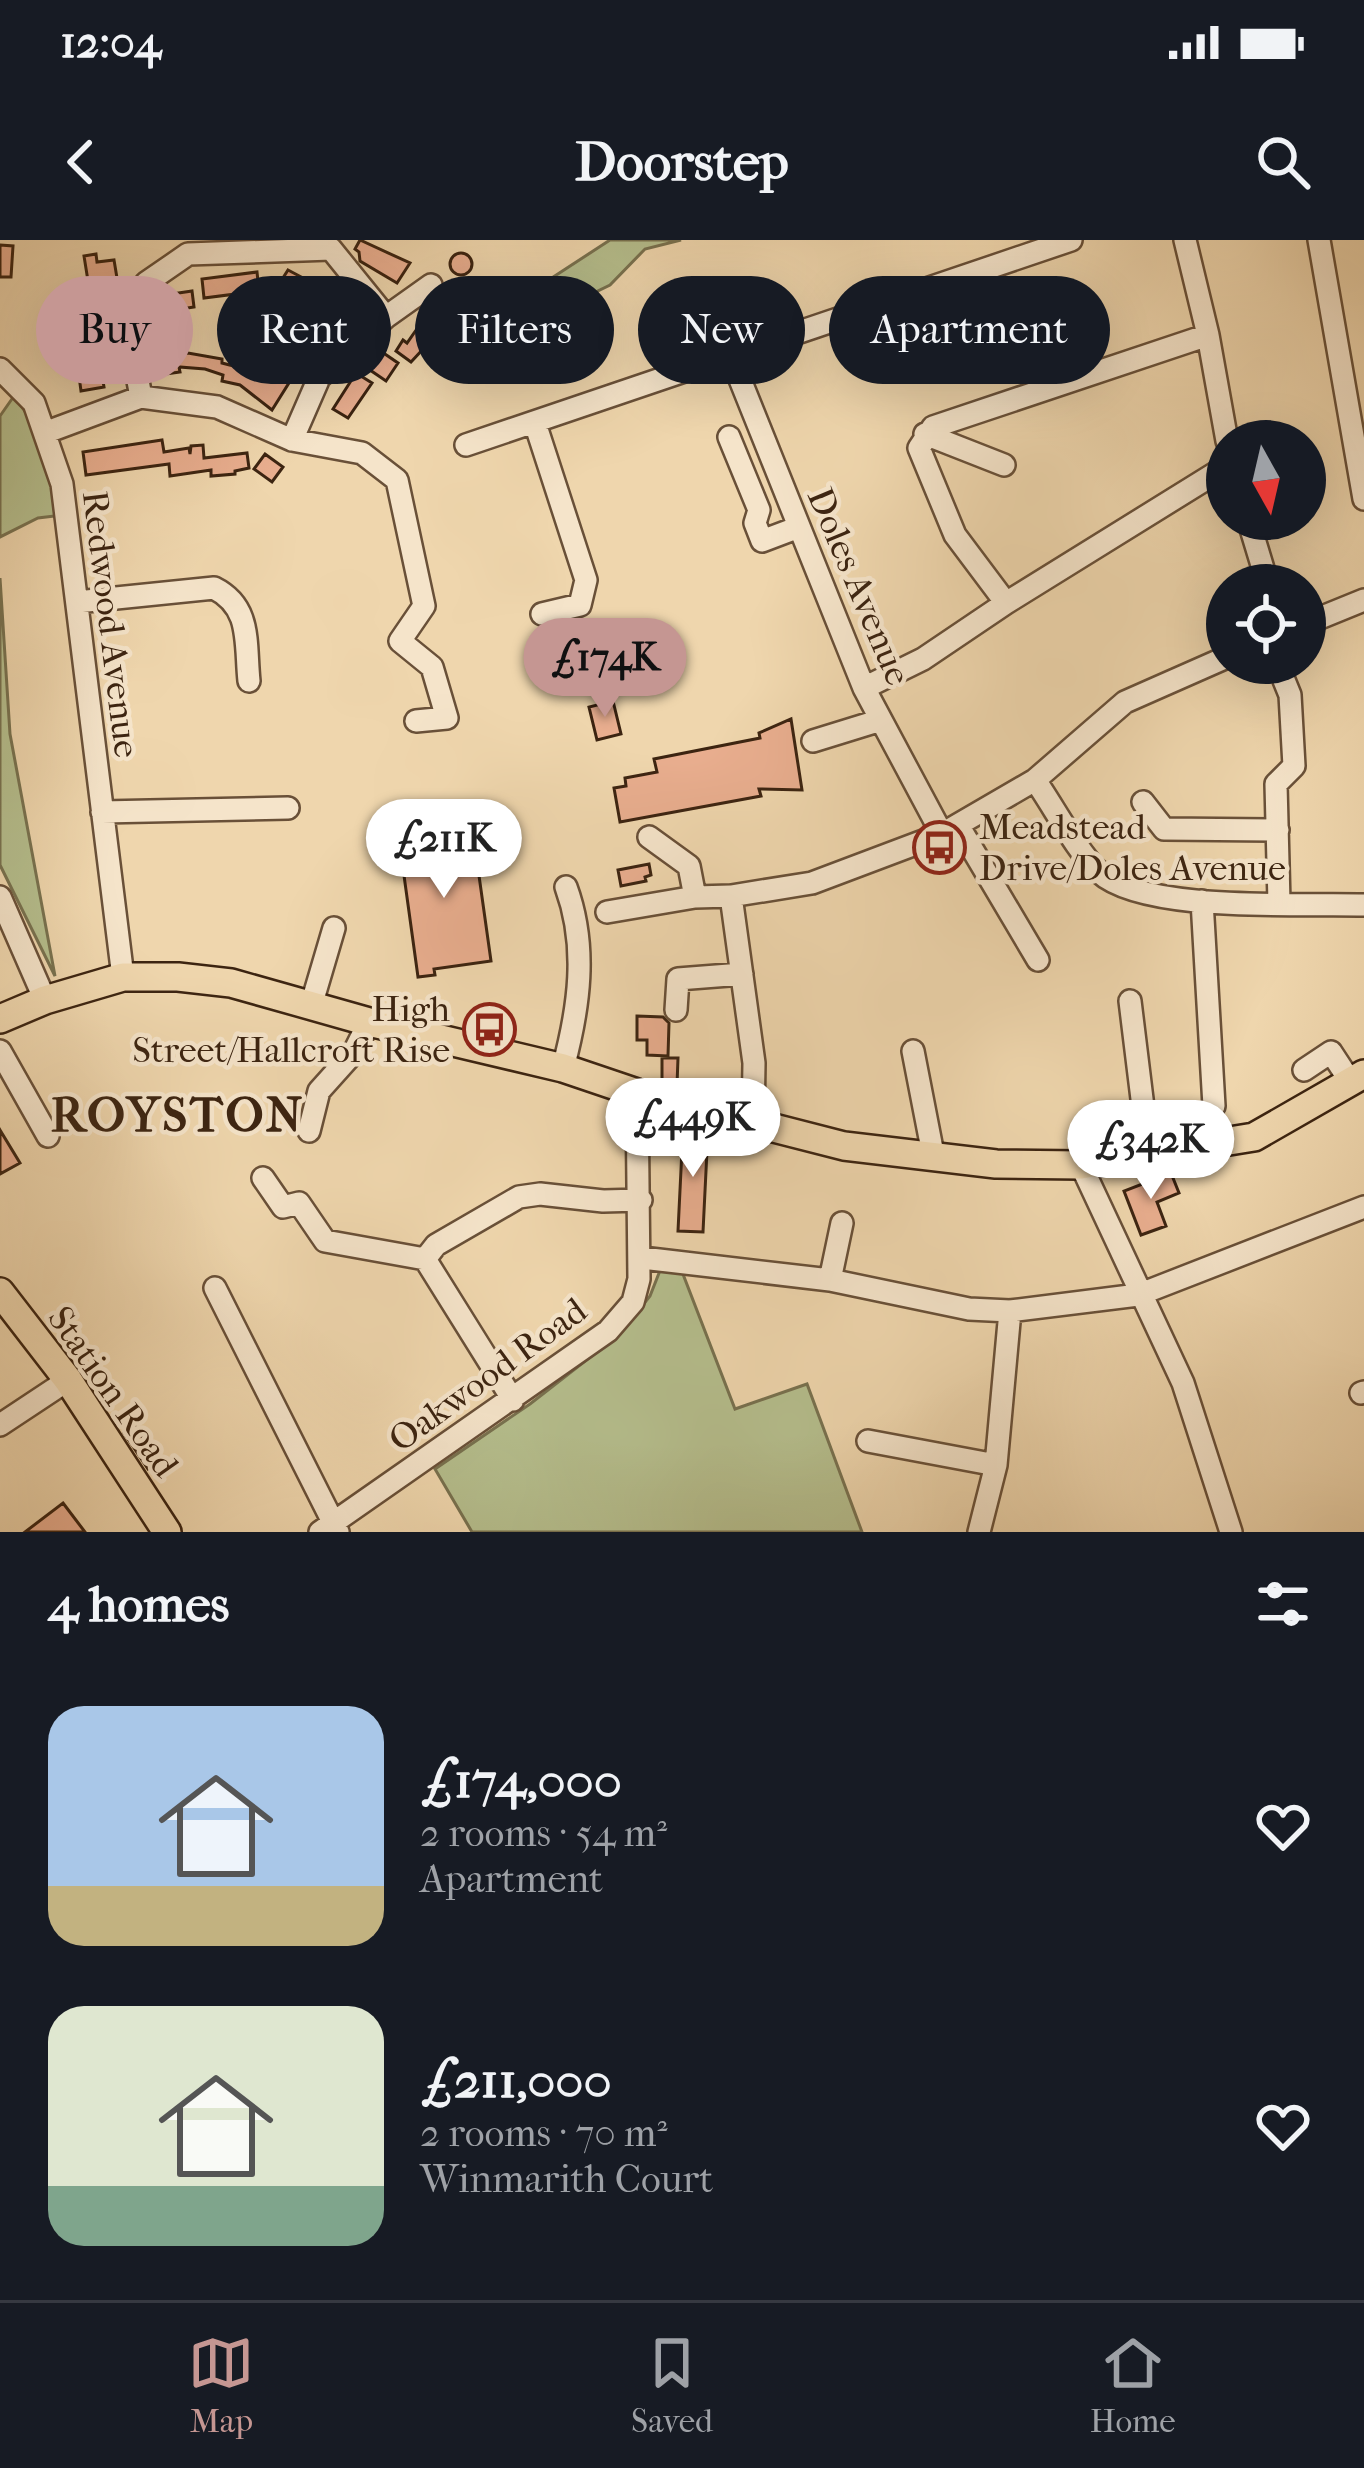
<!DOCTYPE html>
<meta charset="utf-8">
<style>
:root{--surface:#171b24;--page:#242831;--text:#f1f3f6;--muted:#9ea1a6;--line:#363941;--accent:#c59692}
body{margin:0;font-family:"IM FELL French Canon",serif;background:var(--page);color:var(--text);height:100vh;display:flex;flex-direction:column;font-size:45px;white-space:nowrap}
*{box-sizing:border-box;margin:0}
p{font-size:39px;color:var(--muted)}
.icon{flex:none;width:66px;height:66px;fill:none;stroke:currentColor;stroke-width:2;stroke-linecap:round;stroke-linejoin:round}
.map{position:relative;height:1292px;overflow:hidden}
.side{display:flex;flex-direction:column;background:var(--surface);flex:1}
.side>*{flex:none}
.hud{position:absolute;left:36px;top:36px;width:1293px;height:108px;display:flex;gap:24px}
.needle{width:78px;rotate:172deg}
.buttons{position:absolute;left:1206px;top:180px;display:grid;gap:24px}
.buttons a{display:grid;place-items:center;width:120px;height:120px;border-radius:50%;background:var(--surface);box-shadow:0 12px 48px #0002;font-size:60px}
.price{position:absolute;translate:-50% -102px;padding:0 27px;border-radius:42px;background:#fff;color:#222;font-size:39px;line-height:78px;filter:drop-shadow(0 3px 6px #0008)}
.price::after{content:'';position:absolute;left:50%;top:72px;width:36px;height:27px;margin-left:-18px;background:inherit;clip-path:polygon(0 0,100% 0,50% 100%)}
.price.active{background:var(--accent);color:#111}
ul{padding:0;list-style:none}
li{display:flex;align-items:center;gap:36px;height:300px;padding:0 48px}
li span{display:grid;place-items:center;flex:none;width:336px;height:240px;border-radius:36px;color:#555}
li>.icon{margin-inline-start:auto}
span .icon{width:144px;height:144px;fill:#fffc;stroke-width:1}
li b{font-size:51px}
h2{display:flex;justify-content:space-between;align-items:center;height:144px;padding:0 48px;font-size:51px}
.tag{padding:0 42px;border-radius:54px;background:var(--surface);box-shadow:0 12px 48px #0002;font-size:42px;line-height:108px}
.tag.active{background:var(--accent);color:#111}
.status{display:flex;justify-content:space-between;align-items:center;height:84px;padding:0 60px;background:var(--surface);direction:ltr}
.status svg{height:33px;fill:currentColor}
header{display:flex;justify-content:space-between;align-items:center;height:156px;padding:0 48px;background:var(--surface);font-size:54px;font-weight:700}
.tabs{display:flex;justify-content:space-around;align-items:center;height:168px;border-top:3px solid var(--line);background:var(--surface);font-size:33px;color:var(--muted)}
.tabs a{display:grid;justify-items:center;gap:6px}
.tabs .active{color:var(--accent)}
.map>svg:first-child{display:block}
.green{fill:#b5be8d;stroke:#78714f;stroke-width:3}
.building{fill:#e9ae8f;stroke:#3c2411;stroke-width:3}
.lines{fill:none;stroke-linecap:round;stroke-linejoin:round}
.minor-casing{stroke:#695038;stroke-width:26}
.major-casing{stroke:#3c2411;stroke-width:32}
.minor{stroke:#f5e4ca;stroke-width:21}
.major{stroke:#efd6ad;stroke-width:27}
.labels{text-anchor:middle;stroke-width:9;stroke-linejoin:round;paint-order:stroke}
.street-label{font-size:36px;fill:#3c2411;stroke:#f5e4ca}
.poi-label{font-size:36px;fill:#3c2411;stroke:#f5e4ca;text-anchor:start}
.district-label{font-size:48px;font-weight:bold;letter-spacing:3px;fill:#3c2411;stroke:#f5e4ca}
</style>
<div class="status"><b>12:04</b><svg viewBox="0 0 49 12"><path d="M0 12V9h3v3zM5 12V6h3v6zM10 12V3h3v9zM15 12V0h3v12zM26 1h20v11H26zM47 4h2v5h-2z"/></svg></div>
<header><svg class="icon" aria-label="back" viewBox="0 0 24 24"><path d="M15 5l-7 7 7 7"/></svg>Doorstep<svg class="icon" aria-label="search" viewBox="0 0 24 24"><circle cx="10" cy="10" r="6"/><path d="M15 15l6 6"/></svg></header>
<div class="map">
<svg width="1364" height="1292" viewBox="0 0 1364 1292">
<rect width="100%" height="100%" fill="#efd6ad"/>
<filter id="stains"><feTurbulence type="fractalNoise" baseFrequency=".00167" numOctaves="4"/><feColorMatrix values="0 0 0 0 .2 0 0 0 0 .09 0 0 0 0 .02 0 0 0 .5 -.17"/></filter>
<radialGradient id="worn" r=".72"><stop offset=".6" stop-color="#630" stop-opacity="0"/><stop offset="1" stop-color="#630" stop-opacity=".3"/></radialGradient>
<path class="green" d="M610 0H681L645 9 610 45 534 82 521 58Z
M14 156 34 184 63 275 38 278 0 297V176Z
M0 338 10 494 55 736 0 625Z
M661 1028 681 1029 735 1169 807 1144 862 1292H472L435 1229 530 1164 620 1094 650 1056Z"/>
<path class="building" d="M360 0 410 23 397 43 360 21 359 12 355 9Z
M0 5 13 6 11 37H0Z
M450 24a11 11 0 1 1 22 0a11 11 0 1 1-22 0Z
M96 14 97 22 114 20 117 38 106 40 110 68 97 70 101 102 81 105 78 81 87 80 81 42 88 41 84 16Z
M288 30 352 64 325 98 321 96 314 106 310 103 293 127 297 130 272 170 240 145 222 141 223 135 205 129 179 127 180 132 158 135 155 116 188 113 222 119V123L249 130 265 141 314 69 291 54 293 47 276 49Z
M257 32 259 51 204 58 202 39Z
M489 40 502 48 488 69 475 60Z
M192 51 194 67 168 71 165 55Z
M456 66 470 75 456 97 442 88Z
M421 83 437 94 411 122 396 111 403 100 407 103Z
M382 112 398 123 386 141 370 130Z
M100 123 104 147 81 151 79 136 84 135 82 125Z
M356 133 372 143 348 178 333 169Z
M162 200 164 212 189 208 190 214 191 206 203 205 204 218 247 213 249 228 235 231V234L211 236V230L170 236 169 224 86 235 83 212Z
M265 214 283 227 272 242 254 229Z
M613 461 621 494 597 500 589 467Z
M791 479 802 550 759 549 761 556 620 582 614 548 626 546 625 538 657 532 654 519 760 498 759 493Z
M427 588 429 599 473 593 491 721 434 729 435 735 418 737 398 592Z
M649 624 651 635 645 637 646 641 621 646 618 630Z
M637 776 663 777 669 783 668 816 647 815V800H637Z
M662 818H678L677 845 662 841Z
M683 889 708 890 703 992 678 991Z
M0 890 20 923 0 934Z
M1171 933 1179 953 1157 962 1166 986 1141 995 1124 951Z
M135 1186 158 1223 148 1229 124 1193Z
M63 1263 85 1292H25Z"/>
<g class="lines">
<defs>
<path id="minor" d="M1185 0 1208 95 1227 201
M1319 0 1364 259
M1208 95 933 187 919 208 955 295 1006 363 1227 226
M731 117 864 448 942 594
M0 129 34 163 62 244 123 737
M691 129 680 91 684 81 740 61 752 66 769 104
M141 157 129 93 146 43 188 14 331 9 386 77
M535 183 586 340 580 365 542 374
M47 192 141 157 217 167 292 200 362 213 397 240 424 366 400 401 432 427 447 478 416 481
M925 194 1004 225
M729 197 759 270 755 283 762 301 799 287
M292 200 319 138 386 77 431 45
M466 205 1071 0
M1248 279 1268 345
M77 362 214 348C252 367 245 403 249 441
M1305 384 1364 360
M1277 423 1290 455 1294 526 1276 544 1279 663
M864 448 923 419 1006 363
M813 501 881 480
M1035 540C1052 564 1078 613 1099 632 1143 673 1303 663 1364 665
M1143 562 1164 589 1278 590
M102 572 288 568
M958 585 1038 720
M649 597 689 626 695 657
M0 657 45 760
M1202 661 1214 866
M607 672 695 657 731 656
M1130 761 1149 916
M311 766 334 688
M676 770 678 739 742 734
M0 811 48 896
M913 811 934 919
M563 828C579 768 588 707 566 647
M1304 830 1331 812 1350 841
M753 883 754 823 731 656 812 643 942 594 1035 540 1125 462 1227 417
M309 891 319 851 354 812 369 782
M1081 925 1183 1143 1231 1292
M263 938 283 967 299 963 325 1001 425 1019 513 1160
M642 1018 830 1040 969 1069 1010 1071 1138 1055 1364 967
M425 1019 436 1005 519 957 540 954 603 961 641 960
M830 1040 842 983
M215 1048 338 1292
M1361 1153 1364 1152
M0 1185 68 1140
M868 1201 996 1225
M320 1292 608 1091 633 1062 639 1039 637 853
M979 1292 996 1225 1010 1071"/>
<path id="major" d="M0 779 45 760 123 737H178L231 743 369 782 563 828 637 853 844 906 996 924 1081 925 1254 897 1364 834
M0 1052 68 1140 167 1292"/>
</defs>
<use href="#minor" class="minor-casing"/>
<use href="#major" class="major-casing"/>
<use href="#minor" class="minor"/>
<use href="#major" class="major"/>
</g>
<defs>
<symbol id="bus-ring" viewBox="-11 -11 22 22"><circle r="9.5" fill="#f5e4ca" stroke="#8f2418" stroke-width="1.5"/><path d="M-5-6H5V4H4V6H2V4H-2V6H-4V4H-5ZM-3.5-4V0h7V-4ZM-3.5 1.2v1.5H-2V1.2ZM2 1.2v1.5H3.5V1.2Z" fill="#8f2418"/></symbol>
</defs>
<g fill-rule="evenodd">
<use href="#bus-ring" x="910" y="578" width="59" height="59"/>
<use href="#bus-ring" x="460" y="760" width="59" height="59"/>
</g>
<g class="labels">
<g class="street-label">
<text transform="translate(860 346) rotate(67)" y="13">Doles Avenue</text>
<text transform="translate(112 384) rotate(83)" y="13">Redwood Avenue</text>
<text transform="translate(487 1134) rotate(-36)" y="13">Oakwood Road</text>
<text transform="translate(114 1151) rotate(55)" y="13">Station Road</text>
</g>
<g class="poi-label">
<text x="979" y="599">Meadstead<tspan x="979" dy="41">Drive/Doles Avenue</tspan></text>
<text x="450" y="781" text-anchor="end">High<tspan x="450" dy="41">Street/Hallcroft Rise</tspan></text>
</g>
<g class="district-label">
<text x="178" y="891">ROYSTON</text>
</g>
</g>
<rect width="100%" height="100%" filter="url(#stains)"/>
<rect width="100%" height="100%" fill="url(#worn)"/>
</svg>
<div class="buttons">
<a><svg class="needle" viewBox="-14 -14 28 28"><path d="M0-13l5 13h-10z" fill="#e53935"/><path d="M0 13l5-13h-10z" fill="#9ea1a6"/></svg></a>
<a><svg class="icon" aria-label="locate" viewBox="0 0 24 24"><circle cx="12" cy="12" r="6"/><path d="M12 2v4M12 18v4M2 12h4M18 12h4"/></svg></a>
</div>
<b class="price active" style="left:605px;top:480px">£174K</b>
<b class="price" style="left:444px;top:661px">£211K</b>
<b class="price" style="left:693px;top:940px">£449K</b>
<b class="price" style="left:1151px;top:962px">£342K</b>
<div class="hud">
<a class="tag active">Buy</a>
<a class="tag">Rent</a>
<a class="tag">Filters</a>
<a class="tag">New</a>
<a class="tag">Apartment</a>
</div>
</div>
<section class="side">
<h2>4 homes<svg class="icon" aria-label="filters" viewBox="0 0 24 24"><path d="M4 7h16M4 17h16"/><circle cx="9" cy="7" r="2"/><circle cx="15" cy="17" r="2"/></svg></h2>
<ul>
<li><span style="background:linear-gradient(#a9c7e8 75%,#c2b280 0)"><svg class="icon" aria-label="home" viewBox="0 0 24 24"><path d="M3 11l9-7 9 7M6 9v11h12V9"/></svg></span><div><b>£174,000</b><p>2 rooms · 54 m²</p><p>Apartment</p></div><svg class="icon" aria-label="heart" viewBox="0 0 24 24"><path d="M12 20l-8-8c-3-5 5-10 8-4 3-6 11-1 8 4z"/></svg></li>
<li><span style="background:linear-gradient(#dfe7d0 75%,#7fa58c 0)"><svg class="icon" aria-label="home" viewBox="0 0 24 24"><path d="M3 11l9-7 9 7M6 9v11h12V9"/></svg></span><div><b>£211,000</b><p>2 rooms · 70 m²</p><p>Winmarith Court</p></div><svg class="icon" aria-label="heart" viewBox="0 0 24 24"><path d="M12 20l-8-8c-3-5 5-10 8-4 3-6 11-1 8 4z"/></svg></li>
</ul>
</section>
<nav class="tabs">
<a class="active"><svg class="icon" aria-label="map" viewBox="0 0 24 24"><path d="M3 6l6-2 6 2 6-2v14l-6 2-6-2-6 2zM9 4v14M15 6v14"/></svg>Map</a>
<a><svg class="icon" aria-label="saved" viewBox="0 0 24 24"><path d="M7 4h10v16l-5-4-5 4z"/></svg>Saved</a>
<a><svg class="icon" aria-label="home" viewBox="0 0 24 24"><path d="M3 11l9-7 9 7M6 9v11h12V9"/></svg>Home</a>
</nav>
